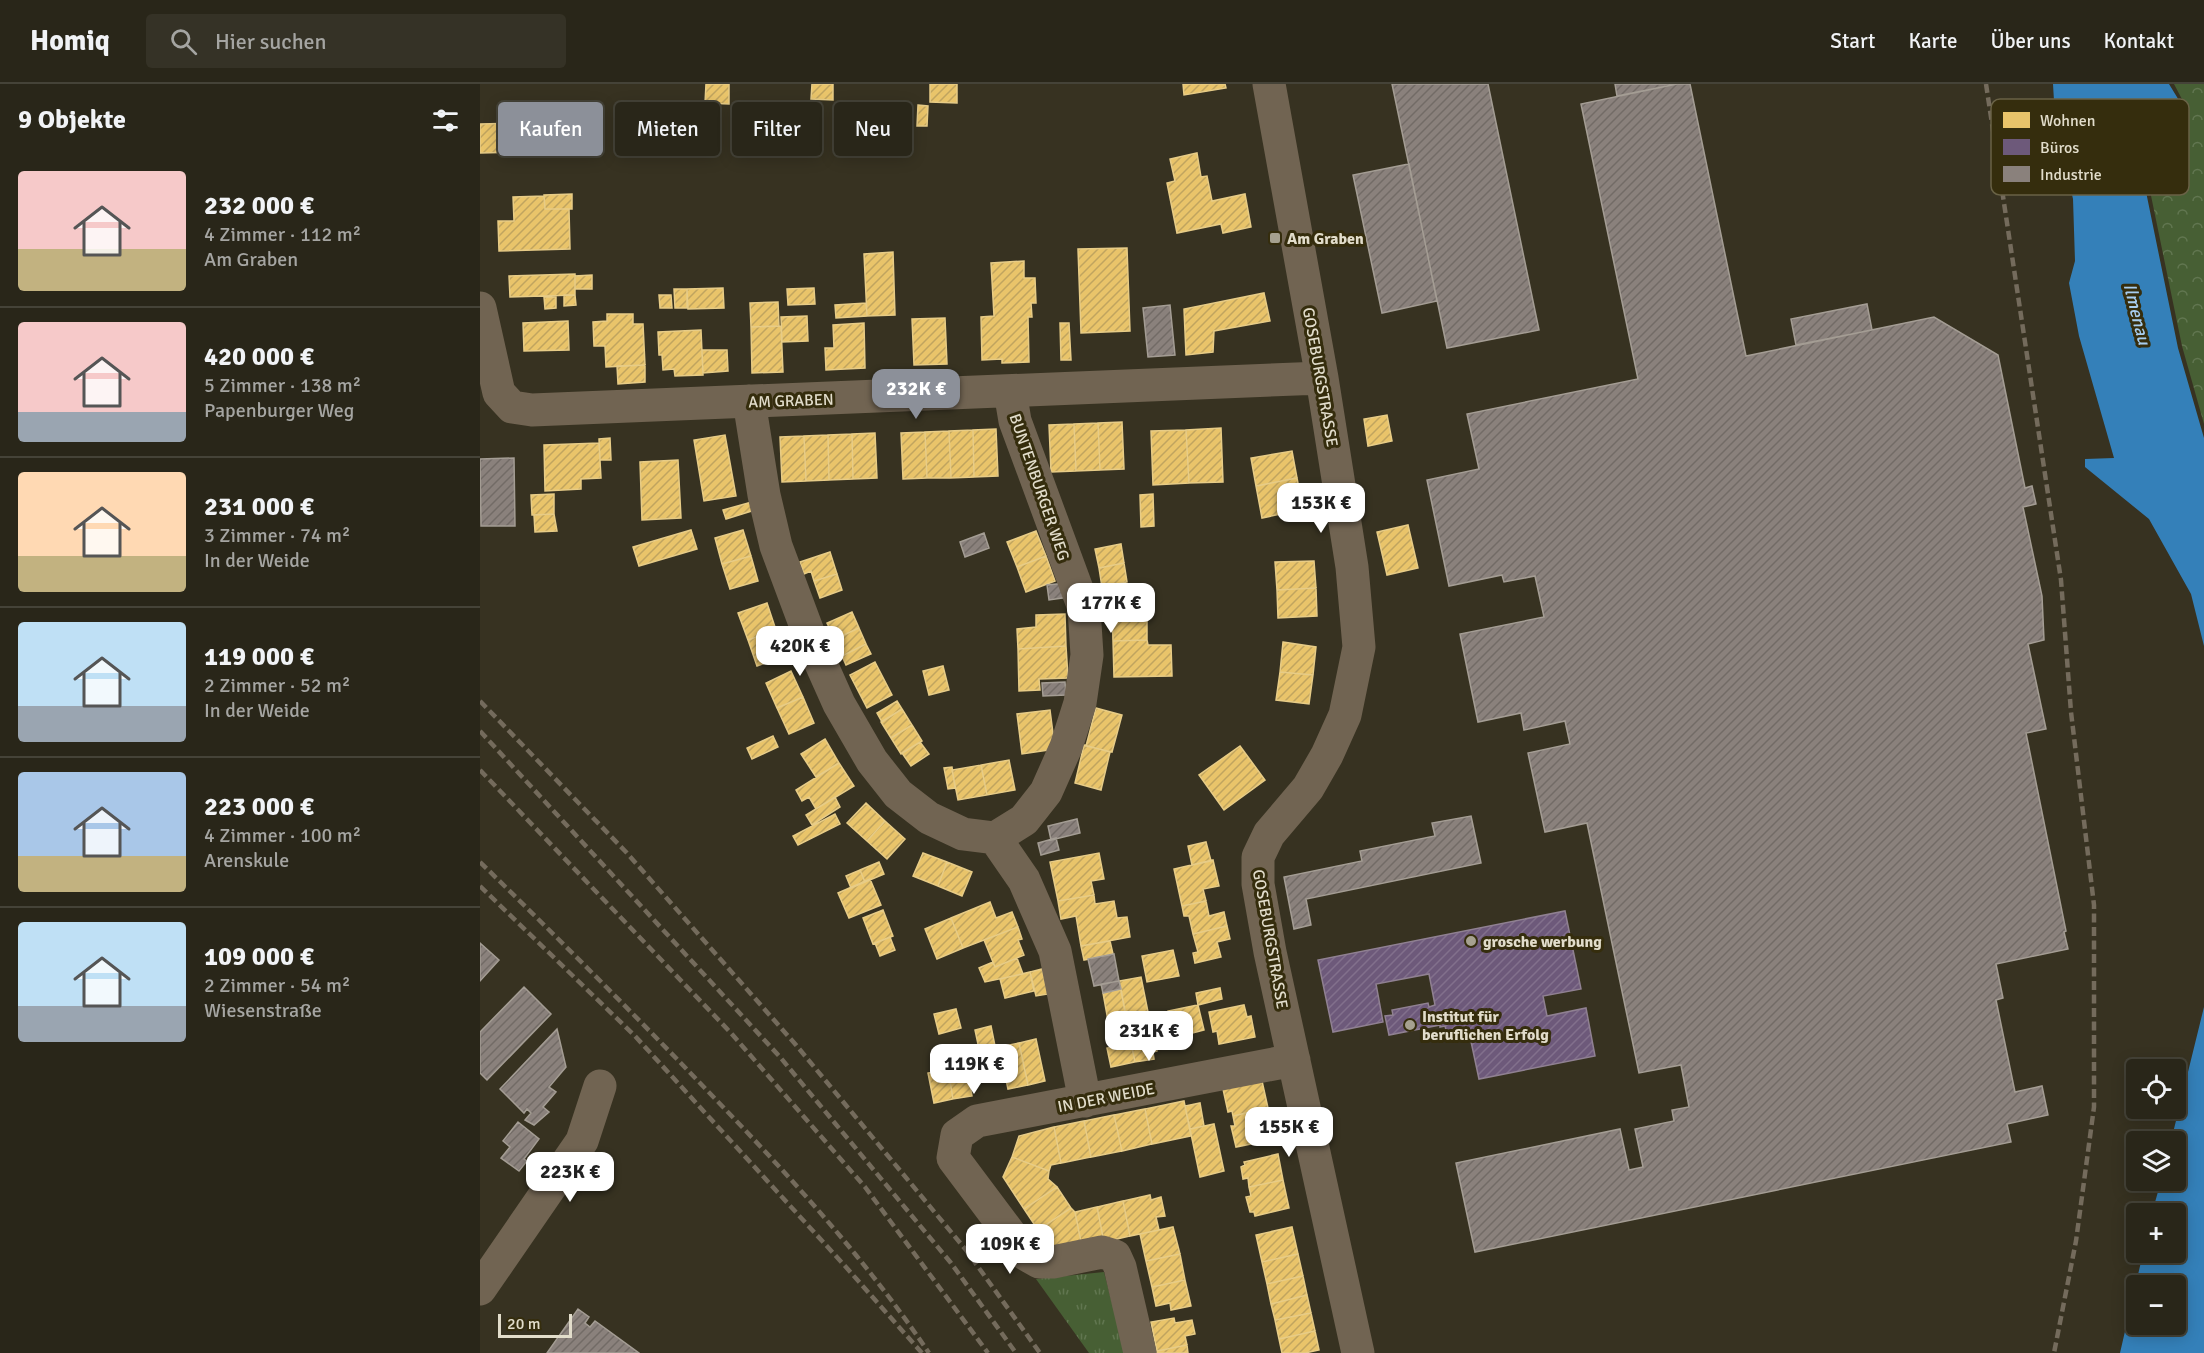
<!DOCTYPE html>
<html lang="de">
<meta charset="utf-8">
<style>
:root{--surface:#292619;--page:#353226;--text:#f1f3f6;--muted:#a5a5a2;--line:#454338;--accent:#8c9099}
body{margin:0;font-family:Signika,sans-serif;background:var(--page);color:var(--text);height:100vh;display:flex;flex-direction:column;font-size:22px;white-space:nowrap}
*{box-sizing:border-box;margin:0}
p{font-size:20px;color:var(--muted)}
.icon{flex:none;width:33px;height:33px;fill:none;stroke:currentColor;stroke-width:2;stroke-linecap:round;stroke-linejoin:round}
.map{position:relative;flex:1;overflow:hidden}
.side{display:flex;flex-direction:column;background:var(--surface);width:480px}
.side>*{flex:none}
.banner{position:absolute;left:18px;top:18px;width:570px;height:54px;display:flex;gap:12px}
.tools{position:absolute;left:1646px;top:975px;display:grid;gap:12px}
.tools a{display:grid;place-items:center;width:60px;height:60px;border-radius:6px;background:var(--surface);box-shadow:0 3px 15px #0003,0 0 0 2px var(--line);font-size:30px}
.scale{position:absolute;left:18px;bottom:15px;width:74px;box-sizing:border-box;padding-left:6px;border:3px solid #e2ddcb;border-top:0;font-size:16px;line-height:21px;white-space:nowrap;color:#e2ddcb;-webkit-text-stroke:4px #352d0d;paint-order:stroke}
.price{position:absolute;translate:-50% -51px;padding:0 14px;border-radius:12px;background:#fff;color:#222;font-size:20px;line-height:39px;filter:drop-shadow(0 2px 3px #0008)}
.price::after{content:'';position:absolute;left:50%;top:36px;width:18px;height:14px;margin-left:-9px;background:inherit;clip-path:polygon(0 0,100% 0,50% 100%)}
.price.selected{background:var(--accent);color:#fff}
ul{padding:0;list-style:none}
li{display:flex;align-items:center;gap:18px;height:150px;padding:0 18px}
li+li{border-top:2px solid var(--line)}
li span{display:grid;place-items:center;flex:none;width:168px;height:120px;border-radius:6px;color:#555}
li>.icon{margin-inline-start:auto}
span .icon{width:72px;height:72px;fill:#fffc;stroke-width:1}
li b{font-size:26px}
h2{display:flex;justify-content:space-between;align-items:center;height:72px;padding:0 18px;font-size:26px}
.pill{padding:0 21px;border-radius:6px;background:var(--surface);box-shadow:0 3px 15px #0003,0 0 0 2px var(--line);font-size:21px;line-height:54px}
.pill.selected{background:var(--accent);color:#fff}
header{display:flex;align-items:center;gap:36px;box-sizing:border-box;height:84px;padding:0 30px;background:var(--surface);border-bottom:2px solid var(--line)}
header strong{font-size:28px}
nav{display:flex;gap:33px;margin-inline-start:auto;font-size:21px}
.search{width:420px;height:54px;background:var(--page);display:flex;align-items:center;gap:15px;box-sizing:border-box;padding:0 21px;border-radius:6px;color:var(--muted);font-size:22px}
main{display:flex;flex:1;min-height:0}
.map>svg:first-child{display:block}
.forest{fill:url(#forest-crowns)}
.park{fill:url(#park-tufts)}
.water{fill:#3480b9;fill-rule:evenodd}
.homes{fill:url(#homes-hatch);stroke:#e7cc87;stroke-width:1.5}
.offices{fill:url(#offices-hatch);stroke:#908192;stroke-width:1.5}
.industry{fill:url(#industry-hatch);stroke:#a49d94;stroke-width:1.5}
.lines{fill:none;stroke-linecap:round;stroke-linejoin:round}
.minor{stroke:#716452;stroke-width:33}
.rail{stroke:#746b5c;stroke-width:4.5;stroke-dasharray:9 4.5;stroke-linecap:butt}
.poi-dot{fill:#a6a190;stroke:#352d0d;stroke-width:2}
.labels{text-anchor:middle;stroke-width:6;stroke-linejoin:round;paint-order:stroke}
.poi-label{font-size:16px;font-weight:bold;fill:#e2ddcb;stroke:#352d0d;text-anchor:start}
.street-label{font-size:16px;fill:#e2ddcb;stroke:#352d0d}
.water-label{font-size:18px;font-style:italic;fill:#a7cdef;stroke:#352d0d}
.key{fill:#352d0d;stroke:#696246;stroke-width:1.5}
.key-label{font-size:16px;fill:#e2ddcb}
</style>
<header>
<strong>Homiq</strong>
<div class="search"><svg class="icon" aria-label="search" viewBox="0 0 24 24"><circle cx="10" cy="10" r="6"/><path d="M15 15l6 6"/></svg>Hier suchen</div>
<nav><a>Start</a><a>Karte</a><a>Über uns</a><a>Kontakt</a></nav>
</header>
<main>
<section class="side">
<h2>9 Objekte<svg class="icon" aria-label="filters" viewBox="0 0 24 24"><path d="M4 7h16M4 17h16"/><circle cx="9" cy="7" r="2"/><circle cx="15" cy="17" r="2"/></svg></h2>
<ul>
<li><span style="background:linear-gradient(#f6c9c9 65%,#c2b280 0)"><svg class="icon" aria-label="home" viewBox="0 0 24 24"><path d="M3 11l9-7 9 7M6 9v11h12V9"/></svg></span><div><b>232 000 €</b><p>4 Zimmer · 112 m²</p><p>Am Graben</p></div></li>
<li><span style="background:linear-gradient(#f6c9c9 75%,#9aa5b1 0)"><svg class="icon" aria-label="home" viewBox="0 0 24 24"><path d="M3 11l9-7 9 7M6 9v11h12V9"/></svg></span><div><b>420 000 €</b><p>5 Zimmer · 138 m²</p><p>Papenburger Weg</p></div></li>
<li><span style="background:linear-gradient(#ffd9b3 70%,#c2b280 0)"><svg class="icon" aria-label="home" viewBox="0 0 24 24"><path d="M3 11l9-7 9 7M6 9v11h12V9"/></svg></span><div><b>231 000 €</b><p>3 Zimmer · 74 m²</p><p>In der Weide</p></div></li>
<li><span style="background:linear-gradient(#bfe0f5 70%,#9aa5b1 0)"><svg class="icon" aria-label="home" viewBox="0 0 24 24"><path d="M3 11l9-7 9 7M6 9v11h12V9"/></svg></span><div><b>119 000 €</b><p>2 Zimmer · 52 m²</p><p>In der Weide</p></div></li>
<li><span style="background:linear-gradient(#a9c7e8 70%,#c2b280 0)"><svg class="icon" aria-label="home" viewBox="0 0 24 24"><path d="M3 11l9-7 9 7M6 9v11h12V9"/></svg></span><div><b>223 000 €</b><p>4 Zimmer · 100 m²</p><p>Arenskule</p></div></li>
<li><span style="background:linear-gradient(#bfe0f5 70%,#9aa5b1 0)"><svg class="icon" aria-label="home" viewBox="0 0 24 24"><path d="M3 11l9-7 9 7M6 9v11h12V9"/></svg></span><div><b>109 000 €</b><p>2 Zimmer · 54 m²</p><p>Wiesenstraße</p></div></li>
</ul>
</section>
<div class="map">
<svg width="1724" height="1269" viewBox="0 0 1724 1269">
<defs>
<pattern id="forest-crowns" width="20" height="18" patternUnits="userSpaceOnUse" patternTransform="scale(1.5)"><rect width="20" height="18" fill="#475f34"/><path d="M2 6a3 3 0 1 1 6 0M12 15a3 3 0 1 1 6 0" fill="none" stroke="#617650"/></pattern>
<pattern id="park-tufts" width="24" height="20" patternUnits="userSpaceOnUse" patternTransform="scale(1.5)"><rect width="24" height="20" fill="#475f34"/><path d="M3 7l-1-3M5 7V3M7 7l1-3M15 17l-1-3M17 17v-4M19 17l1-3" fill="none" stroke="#617650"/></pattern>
<pattern id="homes-hatch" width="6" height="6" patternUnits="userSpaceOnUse" patternTransform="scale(1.5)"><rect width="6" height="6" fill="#e9c46a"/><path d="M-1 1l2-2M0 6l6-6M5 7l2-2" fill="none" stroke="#c0a45f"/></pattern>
<pattern id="offices-hatch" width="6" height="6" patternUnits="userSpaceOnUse" patternTransform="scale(1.5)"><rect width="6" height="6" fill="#6d597a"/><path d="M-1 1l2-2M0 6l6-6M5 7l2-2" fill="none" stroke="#82708c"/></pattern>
<pattern id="industry-hatch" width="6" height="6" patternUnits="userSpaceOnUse" patternTransform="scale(1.5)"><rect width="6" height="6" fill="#8a817c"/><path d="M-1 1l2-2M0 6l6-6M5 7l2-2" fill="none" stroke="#726b66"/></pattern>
</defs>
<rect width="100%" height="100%" fill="#373221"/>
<path class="forest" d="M1694 0H1724V340L1702 262 1668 97 1662 49 1667 38 1687 32 1704 19Z"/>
<path class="park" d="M624 1188 645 1269H609L556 1195Z"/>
<path class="water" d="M1573 0H1689L1700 18 1685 29 1664 35 1659 49 1664 98 1698 264 1724 354V562L1711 510 1669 435 1605 383V375L1634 374 1599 252 1589 199 1595 177 1593 115 1575 34Z
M1724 923V1269H1640L1663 1169 1695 1168V1130L1672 1129 1681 1097 1695 1096V1058L1691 1057ZM1656 1202H1695V1240H1656Z"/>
<path class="homes" d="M226 0H249V20L225 19Z
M332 0H353V16L331 15Z
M450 0H477V19L450 18Z
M703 0H745L746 4 704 11Z
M438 21 448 22 447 42H437Z
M218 22 235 23V39H217Z
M89 26 90 48 74 49 73 27Z
M294 32 306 40 295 56 283 49Z
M43 35H53L54 65H43Z
M43 39V68L0 69V40Z
M717 69 721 93 727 92 732 117 765 110 771 143 743 149 741 140 697 149 687 99 695 97 690 75Z
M92 110V125H65L64 111Z
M64 112 65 125H89L90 165 19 167 18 137H34L33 113Z
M647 164 650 247 601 249 598 165Z
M413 168 415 231 387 232 384 170Z
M544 177V194H555L556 219H551L552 233H548L549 278 522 279V275L502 276 501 233 514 232 511 179Z
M95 190V211L30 213 29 192Z
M112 191V205H95V192Z
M243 204 244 224 208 225 207 205Z
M334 204 335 220 308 221 307 205Z
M194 205H207V224H195Z
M784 209 790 237 734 247 733 268 706 271 704 225Z
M84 211H95L96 221 84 222Z
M179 211H191L192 224H180Z
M64 213H76V224L65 225Z
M298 218 299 242 271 243 270 219Z
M386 219 387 232 356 234 355 221Z
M127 230H153V240H163L165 281 126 283 125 262H114L113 238 127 237Z
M327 232 328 257 302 258 301 233Z
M465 234 467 280 434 281 432 235Z
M88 237 89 266 44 267 43 239Z
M384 239 385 284 346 286 345 264H354L353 241Z
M580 239H589L591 276H581Z
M301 242 303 288 272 289 271 243Z
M221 246 223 291 195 292 194 285 183 286 182 271H179L178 248Z
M222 266H247L248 287 223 289Z
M165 281V298L138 300 137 282Z
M907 331 912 357 888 362 884 335Z
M642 338 644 385 620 386 618 339Z
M618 339 620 386 596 387 594 340Z
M594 340 596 387 571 388 569 341Z
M741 344 743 398 709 399 706 346Z
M516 345 518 392 494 393 493 346Z
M493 346 494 393 471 394 469 347Z
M706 346 709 399 673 401 671 347Z
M469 347 471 394H447L445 348Z
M445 348 447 394 423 395 421 349Z
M395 349 397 394 373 395 372 350Z
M372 350 373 395 349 396 348 351Z
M245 351 256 412 224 417 214 356Z
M348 351 349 396 326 397 324 352Z
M324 352 326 397 302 398 300 353Z
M130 354 131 376H120L119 355Z
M119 359 121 394 101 395V405L65 407 64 361Z
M812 367 817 394 776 402 771 374Z
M198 376 201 434 162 436 160 378Z
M817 394 820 410 808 412 811 428 782 434 776 402Z
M74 410V430L52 431 51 411Z
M673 410 674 442 661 443 660 411Z
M272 418 275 426 246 435 243 426Z
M74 430 77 447 55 448 54 431Z
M928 441 938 484 907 491 897 448Z
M211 446 217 465 159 482 153 463Z
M263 446 271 472 242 480 235 454Z
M556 447 566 472 537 483 527 458Z
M641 460 644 479 619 484 615 465Z
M350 468 357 490 334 497 331 487 324 490 320 478Z
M271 472 278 497 250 505 242 480Z
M566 472 575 497 546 508 537 483Z
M834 477 836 504 797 506 795 478Z
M644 479 647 498 622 503 619 484Z
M357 490 362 506 340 514 334 497Z
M836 504 837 532 798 534 797 506Z
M287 519 296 546 268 556 258 529Z
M632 526H667V556L633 557Z
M372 528 379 544 355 555 347 539Z
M585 530 586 562 538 565 537 545 556 543V531Z
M379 544 386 560 362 572 355 555Z
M296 546 305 572 277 582 268 556Z
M667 556 668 561H691L692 592 634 593 633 557Z
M803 558 836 563 833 591 800 588Z
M386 560 391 570 366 581 362 572Z
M586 562 588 594 559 595 560 606 539 607 538 565Z
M395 578 412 611 387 624 370 591Z
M463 582 469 606 449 611 443 587Z
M311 587 323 613 297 624 286 599Z
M800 588 833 591 829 620 796 616Z
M323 613 334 639 309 650 297 624Z
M417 617 422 625 402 638 397 629Z
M616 624 642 631 632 668 606 662Z
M422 625 432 641 411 654 401 638Z
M570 626 575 665 542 670 537 630Z
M432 641 442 657 421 670 411 654Z
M293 652 298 663 272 675 267 664Z
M345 655 359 679 336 693 321 670Z
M440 658 449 670 431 682 422 669Z
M604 661 630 668 621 706 595 699Z
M760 662 785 696 744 726 719 691Z
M529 676 535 706 507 711 501 681Z
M359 679 374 702 336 725 329 713 322 717 316 706Z
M501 681 507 711 478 716 472 686Z
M472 683 475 704 468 705 464 684Z
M355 713 360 723 332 741 326 731Z
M386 719 405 737 387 757 367 739Z
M355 730 360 740 318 761 313 752Z
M405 737 425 755 407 775 387 757Z
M726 758 731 777 712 781 708 762Z
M443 769 467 778 458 802 433 792Z
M619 769 624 795 611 797 614 811 578 817 570 778Z
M733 776 739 802 723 805 726 817 702 822 694 785Z
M399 778 404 790 385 798 380 786Z
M467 778 492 788 482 812 458 802Z
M380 786 385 798 371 804 366 792Z
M390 795 401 821 369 834 358 809Z
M614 811 615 820 634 817 637 834 647 833 650 853 601 862 596 832 581 835 578 817Z
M726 817 729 832 744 828 747 842 713 850 709 832H704L702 822Z
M510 818 516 834 532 828 538 843 483 864 471 834Z
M403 826 413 852 393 860 383 834Z
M471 834 483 864 457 875 445 845Z
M747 842 750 855 737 858 741 873 715 879 713 869 718 868 713 850Z
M538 843 542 855 538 856 544 871 515 883 504 856Z
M410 853 415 866 400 872 395 859Z
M630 857 633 870 604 876 601 862Z
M693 866 699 892 667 898 662 872Z
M537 874 543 890 505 898 499 884 513 878 515 883Z
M562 885 568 910 556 912 550 888Z
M550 888 554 907 525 914 520 895Z
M661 893 668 928 660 930 663 943 672 941 677 967 673 968 674 975 655 978 639 897Z
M740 904 742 915 718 921 716 909Z
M641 905 649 949 631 953 623 909Z
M718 921 724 946 701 952 698 937 690 939 688 927Z
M764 921 767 933 771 932 775 953 739 960 737 947 733 948 729 928Z
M476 925 481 944 459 950 454 930Z
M511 942 515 962 499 965 495 946Z
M649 949 655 978 631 983 627 964 633 963 631 953Z
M556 955 565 997 548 1001 539 959Z
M539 959 548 1001 528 1005 521 973 526 972 524 962Z
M490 969 492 983 487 984 492 1012 473 1015 466 973Z
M466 973 473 1015 454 1019 448 989 453 988 451 976Z
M782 997 788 1024 753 1032 752 1027 748 1028 743 1005Z
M704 1017 711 1052 672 1060 665 1025Z
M720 1019 724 1042 710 1045 705 1022Z
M788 1024 795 1055 756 1063 751 1042H755L753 1032Z
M665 1025 672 1060 642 1067 634 1031Z
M634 1031 642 1067 611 1073 604 1037Z
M604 1037 611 1073 581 1079 574 1043Z
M734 1040 744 1087 720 1093 710 1045Z
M574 1043 581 1079 571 1081 569 1087 532 1073 539 1052Z
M798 1070 803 1096 769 1103 768 1094 763 1095 761 1083 765 1081 764 1078Z
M532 1073 569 1087 568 1095 577 1103 544 1125 523 1093Z
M803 1096 809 1124 775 1132 774 1128H770L766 1113 771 1112 769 1103Z
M577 1103 591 1124 558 1146 544 1125Z
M670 1111 671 1116 681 1113 685 1132 676 1133 679 1146 650 1152 643 1117Z
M643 1117 650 1152 624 1158 617 1123Z
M617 1123 624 1158 602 1163 595 1128Z
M591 1124 595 1128 602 1163 572 1167 558 1146Z
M693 1143 700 1170 666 1177 660 1150Z
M812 1143 818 1170 782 1178 776 1151Z
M700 1170 705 1196 672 1203 666 1177Z
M818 1170 823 1192 787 1200 782 1178Z
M823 1192 827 1211 791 1220 787 1200Z
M705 1196 711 1222 691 1226 690 1219 676 1222 672 1203Z
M827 1211 831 1229 795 1236 791 1220Z
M831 1229 835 1247 799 1255 795 1236Z
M694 1234 695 1239 712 1236 715 1250 705 1252 707 1261 677 1267 671 1238Z
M835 1247 839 1266 825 1269H802L799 1255Z
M707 1261 708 1269H677V1267Z"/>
<path class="offices" d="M1085 827 1101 905 1063 912 1067 932 1106 924 1115 972 999 995 989 948 968 953 965 942 960 943V941L909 951 905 932 913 931 912 926 948 919 949 923 955 921 949 890 896 900 903 938 853 948 838 876Z"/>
<path class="industry" d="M912 0H1008L1059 246 967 264Z
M1135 0H1197L1137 12Z
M1197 0H1210L1266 272 1454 233 1518 271 1545 404 1552 402 1556 420 1543 423 1562 512 1564 556 1548 560 1566 645 1546 649 1586 847 1584 848 1588 865 1516 880 1523 914 1516 916 1535 1008 1562 1002 1568 1031 1527 1040 1531 1058 995 1168 976 1079 1140 1045 1149 1086 1163 1083 1155 1045 1194 1037 1192 1026 1209 1023 1201 981 1159 989 1107 739 1065 748 1048 669 1090 660 1085 637 1044 646 1041 629 998 638 980 550 1064 533 1055 492 1024 498 1022 491 969 502 947 396 999 385 987 330 1158 295 1101 20Z
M929 80 957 217 902 229 873 91Z
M1387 220 1392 246 1316 261 1311 235Z
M690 221 695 271 668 273 663 224Z
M34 374 35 442H1L0 375Z
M504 449 509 464 485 473 480 458Z
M587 499 589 513 569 516 567 501Z
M585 598 586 611 563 612 562 599Z
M991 732 1001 779 826 815 831 841 814 845 804 793 882 777 880 767 955 752 952 739Z
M597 735 600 749 571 756 568 742Z
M576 754 579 766 561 771 558 759Z
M0 859 19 876 0 897Z
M634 870 639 897 614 902 608 875Z
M639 897 641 905 623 909 621 900Z
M44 903 71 930 7 996 0 989V948Z
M77 945 86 983 69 1003 76 1008 63 1023 69 1028 54 1041 45 1036 51 1029 47 1025 44 1029 20 1005Z
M38 1038 59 1055 44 1075 47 1077 39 1087 21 1074 30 1063 23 1057Z
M98 1225 109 1233 105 1239 110 1243 115 1237 159 1269H67Z"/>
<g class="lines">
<path class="minor" d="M789 0 842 294 872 483 879 563 865 631 847 671 828 704 789 750 778 773V800L790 868 878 1269
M0 224 19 309 32 323 52 326 842 294
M269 317 284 411 296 462 334 564 359 620 392 677 418 710 449 734 483 750 515 754 544 796 575 867 605 1017
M515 754 544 736 566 708 586 663 600 619 607 571 604 524 535 337 530 307
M0 1205 102 1057 120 1002
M660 1269 640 1183 635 1172 622 1168 573 1178H559L545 1170 473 1074 477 1051 497 1037 814 976"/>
<path class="rail" d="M1506 0 1581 496 1591 628 1614 821V1023L1596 1157 1574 1269
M0 617 146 768 316 961 486 1166 560 1269
M0 647 300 973 471 1179 536 1269
M0 686 251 949 385 1103 508 1269
M0 778C83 859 163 939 243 1023 317 1100 389 1180 449 1269
M0 802 155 952 365 1182 442 1269"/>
</g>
<g class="poi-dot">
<rect x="789" y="148" width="12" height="12" rx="3"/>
<circle cx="991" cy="857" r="6"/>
<circle cx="930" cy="941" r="6"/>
</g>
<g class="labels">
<g class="poi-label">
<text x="807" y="160">Am Graben</text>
<text x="1003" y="863">grosche werbung</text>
<text x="942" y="938">Institut für<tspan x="942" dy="18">beruflichen Erfolg</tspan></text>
</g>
<g class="street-label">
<text transform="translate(841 293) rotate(80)" y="6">GOSEBURGSTRASSE</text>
<text transform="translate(311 316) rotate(-2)" y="6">AM GRABEN</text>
<text transform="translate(560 403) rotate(71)" y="6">BUNTENBURGER WEG</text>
<text transform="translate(791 855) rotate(80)" y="6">GOSEBURGSTRASSE</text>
<text transform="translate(626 1013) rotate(-11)" y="6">IN DER WEIDE</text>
</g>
<g class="water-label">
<text transform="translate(1657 230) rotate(76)" y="6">Ilmenau</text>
</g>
</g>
<rect x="1511" y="15" width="198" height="96" rx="9" class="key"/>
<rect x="1523" y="28" width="27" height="16" fill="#e9c46a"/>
<rect x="1523" y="55" width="27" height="16" fill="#6d597a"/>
<rect x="1523" y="82" width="27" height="16" fill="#8a817c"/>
<g class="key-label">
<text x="1560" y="42">Wohnen</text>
<text x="1560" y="69">Büros</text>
<text x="1560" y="96">Industrie</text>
</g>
</svg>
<div class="tools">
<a><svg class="icon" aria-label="locate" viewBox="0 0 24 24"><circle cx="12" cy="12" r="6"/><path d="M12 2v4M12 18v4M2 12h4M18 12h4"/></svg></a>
<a><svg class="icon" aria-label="layers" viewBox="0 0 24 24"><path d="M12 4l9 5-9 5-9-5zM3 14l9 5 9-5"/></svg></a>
<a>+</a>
<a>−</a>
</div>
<div class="scale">20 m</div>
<b class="price selected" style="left:436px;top:336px">232K €</b>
<b class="price" style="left:841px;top:450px">153K €</b>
<b class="price" style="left:631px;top:550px">177K €</b>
<b class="price" style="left:320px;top:593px">420K €</b>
<b class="price" style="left:669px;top:978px">231K €</b>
<b class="price" style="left:494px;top:1011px">119K €</b>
<b class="price" style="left:809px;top:1074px">155K €</b>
<b class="price" style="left:90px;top:1119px">223K €</b>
<b class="price" style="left:530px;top:1191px">109K €</b>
<div class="banner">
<a class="pill selected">Kaufen</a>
<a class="pill">Mieten</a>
<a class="pill">Filter</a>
<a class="pill">Neu</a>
</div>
</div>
</main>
